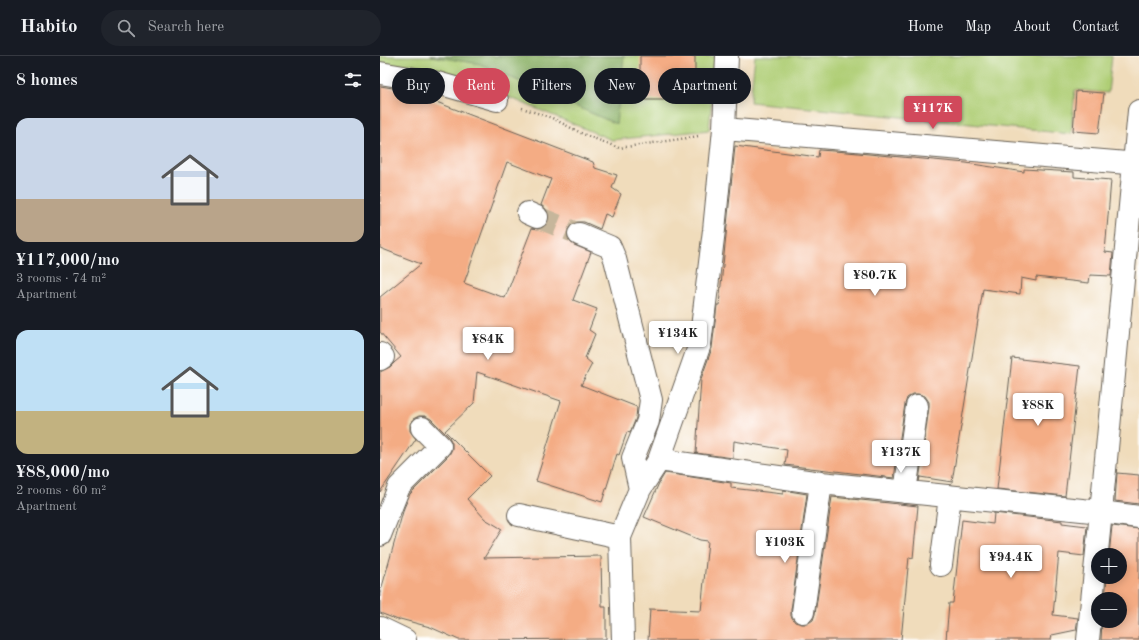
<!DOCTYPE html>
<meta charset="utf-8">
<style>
:root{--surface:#171b24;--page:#20242c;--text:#f1f3f6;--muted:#9ea1a6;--line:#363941;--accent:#d1495b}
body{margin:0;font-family:"Old Standard TT",serif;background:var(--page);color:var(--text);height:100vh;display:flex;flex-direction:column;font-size:15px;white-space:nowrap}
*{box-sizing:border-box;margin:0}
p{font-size:13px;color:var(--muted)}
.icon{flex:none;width:22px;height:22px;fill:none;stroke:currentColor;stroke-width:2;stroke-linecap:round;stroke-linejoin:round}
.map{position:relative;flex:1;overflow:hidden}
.panel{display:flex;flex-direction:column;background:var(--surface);width:380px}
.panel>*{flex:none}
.guide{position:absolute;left:12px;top:12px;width:380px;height:36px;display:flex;gap:8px}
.buttons{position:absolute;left:711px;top:492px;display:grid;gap:8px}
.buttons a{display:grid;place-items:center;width:36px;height:36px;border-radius:50%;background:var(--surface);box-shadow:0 2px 10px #0003;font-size:20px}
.price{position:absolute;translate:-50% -34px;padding:0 9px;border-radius:4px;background:#fff;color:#222;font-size:13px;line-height:26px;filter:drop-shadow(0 1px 2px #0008)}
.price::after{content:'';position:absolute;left:50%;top:24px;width:12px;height:9px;margin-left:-6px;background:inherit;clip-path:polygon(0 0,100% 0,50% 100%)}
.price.selected{background:var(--accent);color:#fff}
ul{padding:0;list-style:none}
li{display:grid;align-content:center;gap:8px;height:212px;padding:0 16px}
li span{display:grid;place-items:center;height:124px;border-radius:12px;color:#555}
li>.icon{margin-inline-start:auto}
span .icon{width:72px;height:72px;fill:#fffc;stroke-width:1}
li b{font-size:17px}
h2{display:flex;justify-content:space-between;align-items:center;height:48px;padding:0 16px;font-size:17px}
.chip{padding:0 14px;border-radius:18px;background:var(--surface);box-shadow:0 2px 10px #0003;font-size:14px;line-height:36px}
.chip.selected{background:var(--accent);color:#fff}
header{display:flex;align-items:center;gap:24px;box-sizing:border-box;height:56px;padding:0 20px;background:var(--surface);border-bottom:1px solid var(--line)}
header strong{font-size:19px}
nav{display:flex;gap:22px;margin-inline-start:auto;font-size:14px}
.search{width:280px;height:36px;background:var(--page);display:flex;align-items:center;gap:10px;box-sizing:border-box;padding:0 14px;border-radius:22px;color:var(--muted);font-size:15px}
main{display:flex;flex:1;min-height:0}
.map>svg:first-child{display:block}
.green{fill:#afce75;stroke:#667548}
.forest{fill:#8bb166;stroke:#546641}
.building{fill:#f4ac84;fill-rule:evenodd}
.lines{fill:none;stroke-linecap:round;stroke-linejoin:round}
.minor-tunnel{stroke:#c6b69b;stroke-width:22;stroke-dasharray:22 11;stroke-linecap:butt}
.minor-casing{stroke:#665f54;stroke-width:24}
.path{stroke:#665f54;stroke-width:2.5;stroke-dasharray:1 3;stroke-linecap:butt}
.minor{stroke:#fff;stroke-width:22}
</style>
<header>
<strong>Habito</strong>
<div class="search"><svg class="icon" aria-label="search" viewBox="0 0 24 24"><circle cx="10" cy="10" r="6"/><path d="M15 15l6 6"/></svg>Search here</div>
<nav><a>Home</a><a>Map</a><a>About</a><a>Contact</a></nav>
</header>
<main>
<section class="panel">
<h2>8 homes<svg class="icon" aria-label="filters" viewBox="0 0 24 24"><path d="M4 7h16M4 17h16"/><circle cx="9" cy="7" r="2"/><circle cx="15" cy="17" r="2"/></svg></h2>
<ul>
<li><span style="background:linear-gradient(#c9d6e8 65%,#b9a48a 0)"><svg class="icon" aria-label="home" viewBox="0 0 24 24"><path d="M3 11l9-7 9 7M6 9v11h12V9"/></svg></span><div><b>¥117,000/mo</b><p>3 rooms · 74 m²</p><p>Apartment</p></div></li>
<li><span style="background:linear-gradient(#bfe0f5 65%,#c2b280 0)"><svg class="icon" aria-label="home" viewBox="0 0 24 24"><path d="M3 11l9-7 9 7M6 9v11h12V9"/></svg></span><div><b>¥88,000/mo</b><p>2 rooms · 60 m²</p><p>Apartment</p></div></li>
</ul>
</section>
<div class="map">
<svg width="759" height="584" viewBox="0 0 759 584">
<rect width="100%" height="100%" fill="#fff"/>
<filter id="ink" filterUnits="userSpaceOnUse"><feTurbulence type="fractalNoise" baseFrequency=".025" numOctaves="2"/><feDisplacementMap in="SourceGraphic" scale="8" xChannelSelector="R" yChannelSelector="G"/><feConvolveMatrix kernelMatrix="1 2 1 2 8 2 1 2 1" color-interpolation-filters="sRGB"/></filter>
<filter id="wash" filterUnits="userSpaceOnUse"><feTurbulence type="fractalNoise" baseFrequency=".012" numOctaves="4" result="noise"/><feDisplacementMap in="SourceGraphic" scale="16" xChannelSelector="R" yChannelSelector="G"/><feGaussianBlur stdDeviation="0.9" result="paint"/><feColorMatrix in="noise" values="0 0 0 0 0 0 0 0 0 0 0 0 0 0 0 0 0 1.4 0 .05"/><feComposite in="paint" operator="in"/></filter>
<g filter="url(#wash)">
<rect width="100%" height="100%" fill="#f0dcbb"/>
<path class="green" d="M0 0H336L329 74 232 84 131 42 43 17 0 11Z
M375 0H732L728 37 695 34 691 78 370 46Z"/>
<path class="forest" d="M51 0H244L236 68 100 8Z"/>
<g id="blocks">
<path class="building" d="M260 0H315V44H260Z
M0 30 25 34 213 106 215 112 237 119 232 132 241 138 232 161 225 158 220 173 204 166H197L192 168 188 173 187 179 189 185 194 189 211 196 193 244 217 253 209 274 215 278 205 302 212 308 201 329 257 351 256 362 250 377 247 376 239 399 237 398 222 446 156 425 181 345 97 316 94 347 65 375 110 420 87 443 105 463 122 473 104 502 221 500 222 551H226V583L79 584 50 571 20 563 18 564 0 557V538L24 452 30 438 69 399 72 393V387L69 381 51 363 45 360H39L33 363 30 368V375L36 383 0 436V316L10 311 15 306 21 301 0 276V241L41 208 0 192ZM127 106 171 123 161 149 167 154 169 159V166L164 171 158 173 152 172 125 242 84 227Z
M696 35 724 37 719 77 693 75Z
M355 90 438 101 439 94 467 96 586 107 644 116V113L694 116V121L731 124 725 196 733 197 731 220 710 219 709 227 656 221V225L641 222 640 238 603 233 572 426 540 421 539 425 549 351V346L545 340 538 338H533L527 342 525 348 514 422 405 409 407 394 354 385 353 402 316 397 321 323 332 292 337 249H339Z
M632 302 700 310 685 440 617 433Z
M285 417 351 427V432L403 438V434L427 438 411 554V560L415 566 422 568H427L433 564 435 558 452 441 538 450 533 502 529 501 521 584H268L270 553 321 555 328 485 320 484 264 461 279 427Z
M737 417 759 419V448L735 445Z
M614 457 682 465V467L707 470 704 500 679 497 673 559 698 562 696 574 672 579 671 584H566L569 547H573L582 464 613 468Z
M732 470 759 473V584H721L722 565H740V543H725L727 521H740V499H729Z"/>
</g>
</g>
<g filter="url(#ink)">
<use href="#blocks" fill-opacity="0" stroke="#665f54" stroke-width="1"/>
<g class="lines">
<path class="minor-tunnel" d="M157 161 199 178"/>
<defs>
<path id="minor" d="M0 17 54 26 117 44
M344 73 759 108
M148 157 157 161
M199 178 230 191 235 203 271 344 268 365 253 402 260 433
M0 298 3 301 0 303
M279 404 441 427 721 456 759 461
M525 436 537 350
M139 459 240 481
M0 479 19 431 60 390 42 372
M561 509 570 441
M423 556 441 427
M0 572 25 584
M243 584 240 481 260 433 279 404 320 288 334 174 344 73 347 0
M708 584 721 456 759 55"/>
</defs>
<use href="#minor" class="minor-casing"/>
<path class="path" d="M142 52 172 62 203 78 239 92 307 82 318 80"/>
<use href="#minor" class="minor"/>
</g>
</g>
</svg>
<div class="buttons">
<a>+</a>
<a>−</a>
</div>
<b class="price selected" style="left:553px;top:74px">¥117K</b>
<b class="price" style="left:495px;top:241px">¥80.7K</b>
<b class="price" style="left:298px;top:299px">¥134K</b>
<b class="price" style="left:108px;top:305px">¥84K</b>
<b class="price" style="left:658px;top:371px">¥88K</b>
<b class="price" style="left:521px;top:418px">¥137K</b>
<b class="price" style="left:405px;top:508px">¥103K</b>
<b class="price" style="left:631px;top:523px">¥94.4K</b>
<div class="guide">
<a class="chip">Buy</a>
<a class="chip selected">Rent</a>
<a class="chip">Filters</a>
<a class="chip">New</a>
<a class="chip">Apartment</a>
</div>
</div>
</main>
